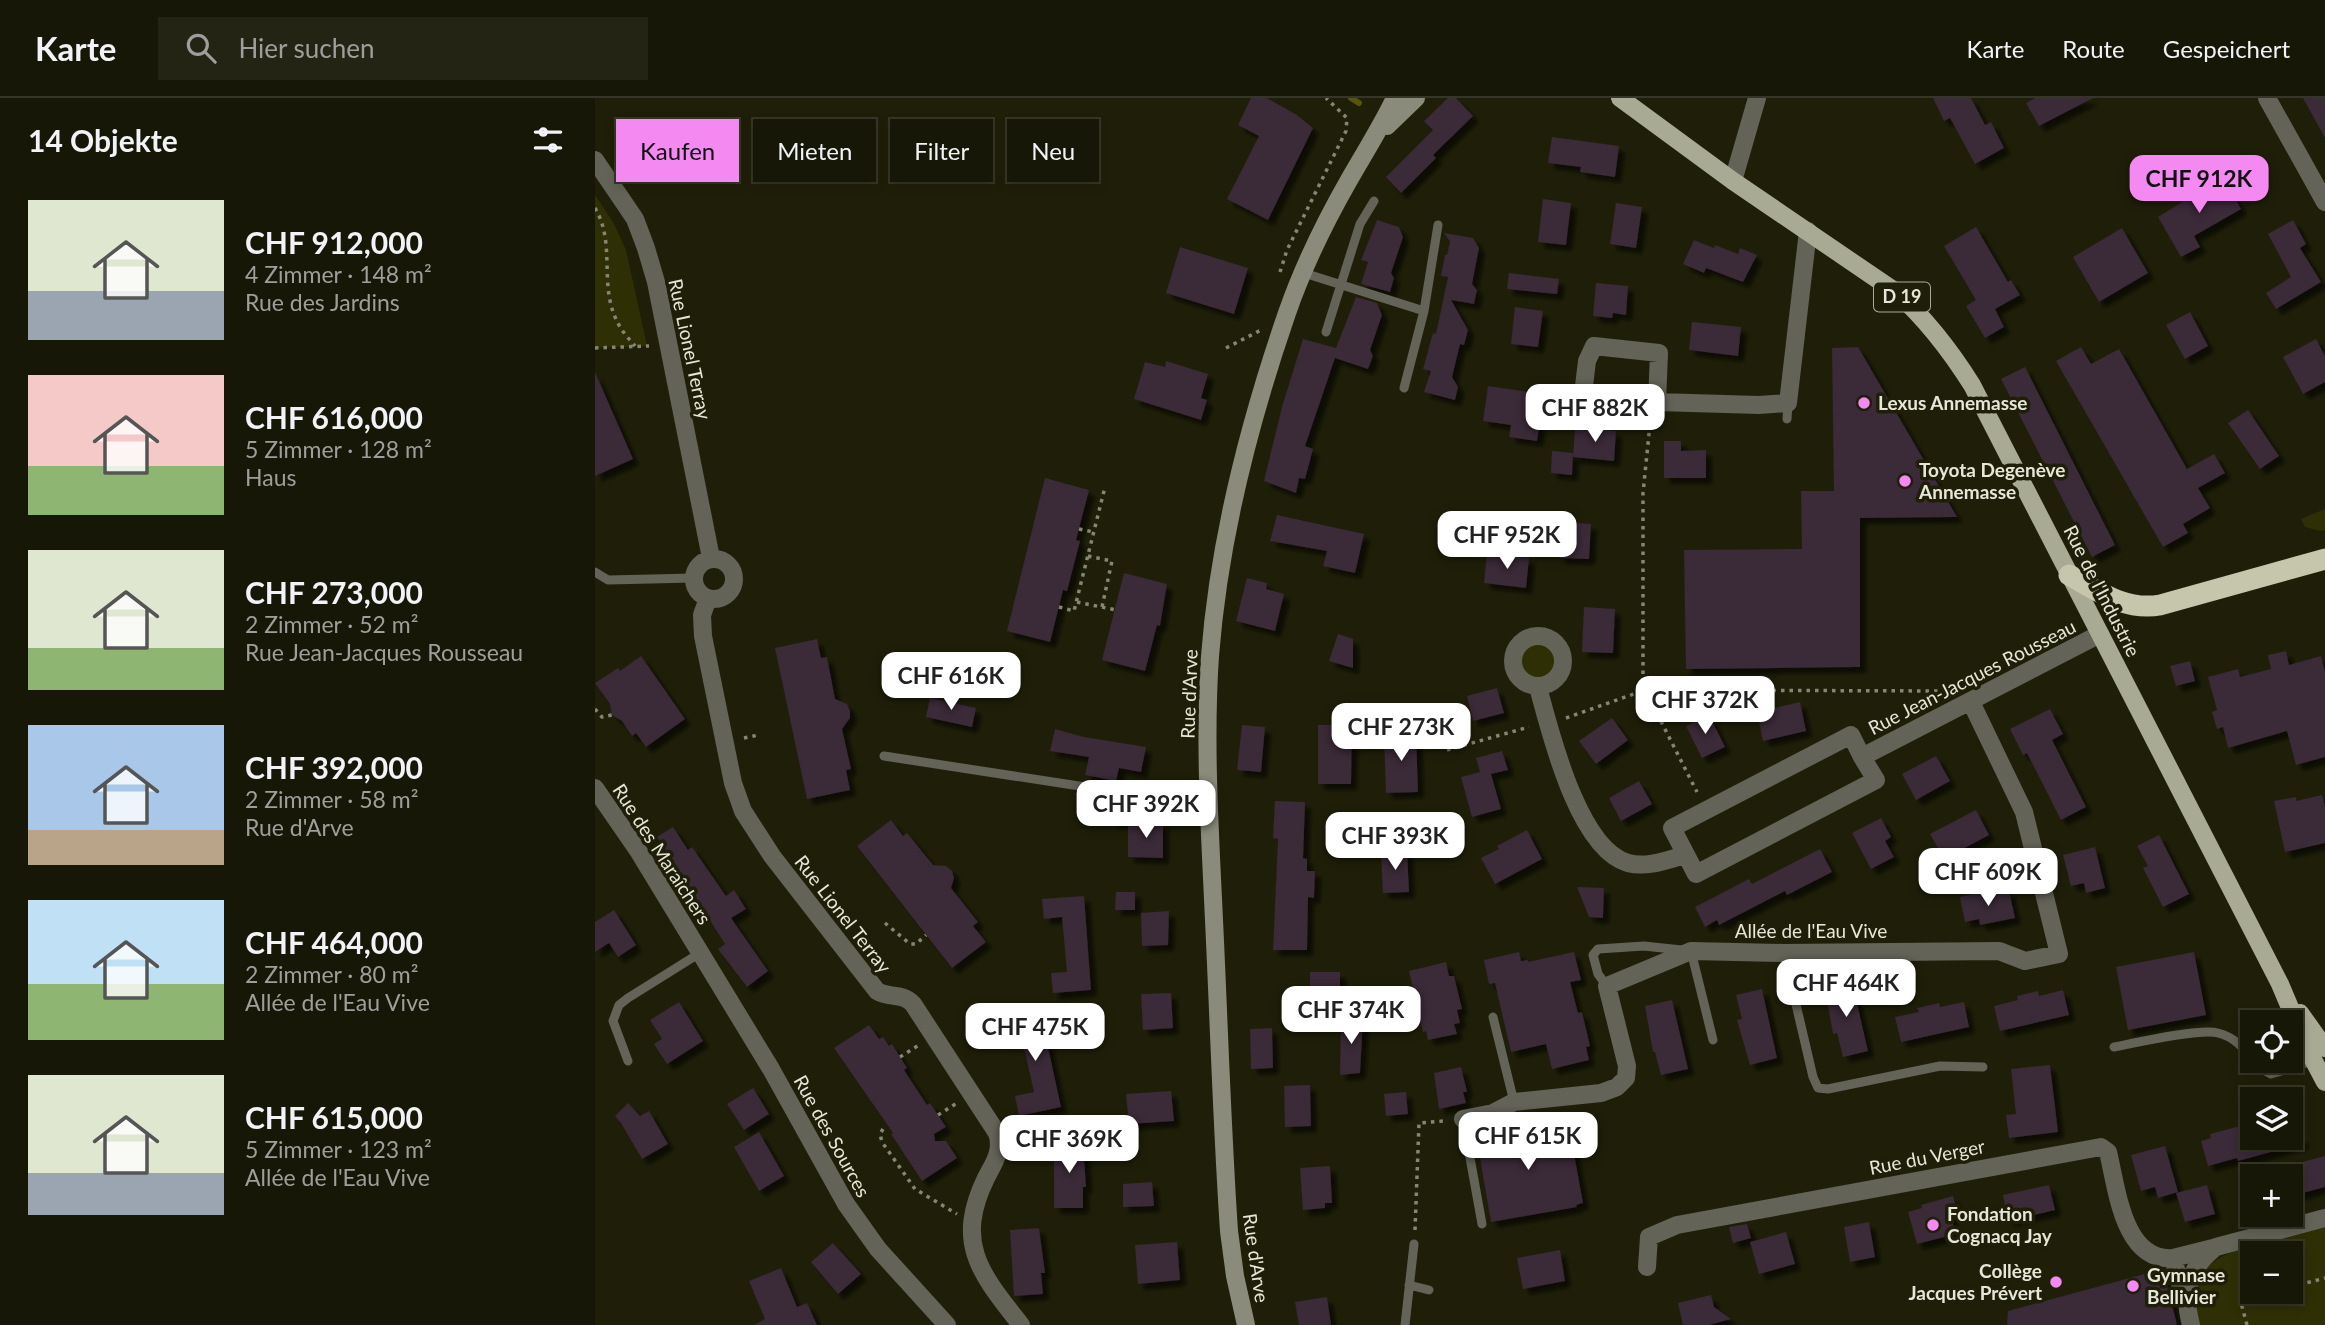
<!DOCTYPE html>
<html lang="de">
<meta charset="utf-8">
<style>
:root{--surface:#171707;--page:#242415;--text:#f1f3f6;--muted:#9e9f9b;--line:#363628;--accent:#f389f1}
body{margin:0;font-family:Lato,sans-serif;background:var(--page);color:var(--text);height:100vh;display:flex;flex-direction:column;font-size:26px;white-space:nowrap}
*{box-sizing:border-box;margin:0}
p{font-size:23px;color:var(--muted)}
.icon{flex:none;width:38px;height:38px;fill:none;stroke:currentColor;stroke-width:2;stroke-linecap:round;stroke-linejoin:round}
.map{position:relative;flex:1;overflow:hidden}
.panel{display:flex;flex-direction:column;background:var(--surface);width:595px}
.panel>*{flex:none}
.hud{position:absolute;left:21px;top:21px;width:665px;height:63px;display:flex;gap:14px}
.controls{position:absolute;left:1645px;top:912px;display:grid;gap:14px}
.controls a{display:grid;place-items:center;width:63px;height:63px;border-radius:0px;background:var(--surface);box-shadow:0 4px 10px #0003,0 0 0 2px var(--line);font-size:35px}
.price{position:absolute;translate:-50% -60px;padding:0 16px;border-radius:14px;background:#fff;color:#222;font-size:23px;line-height:46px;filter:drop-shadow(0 2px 4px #0008)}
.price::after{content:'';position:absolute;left:50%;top:42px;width:21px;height:16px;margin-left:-10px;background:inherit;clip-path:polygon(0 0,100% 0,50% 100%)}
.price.on{background:var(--accent);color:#111}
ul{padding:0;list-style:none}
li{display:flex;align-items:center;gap:21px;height:175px;padding:0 28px}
li span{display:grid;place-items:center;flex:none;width:196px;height:140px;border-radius:0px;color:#555}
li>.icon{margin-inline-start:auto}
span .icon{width:84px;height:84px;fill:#fffc;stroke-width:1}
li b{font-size:30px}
h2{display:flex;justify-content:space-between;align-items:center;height:84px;padding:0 28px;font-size:30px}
.tag{padding:0 24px;border-radius:0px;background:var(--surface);box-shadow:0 4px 10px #0003,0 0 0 2px var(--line);font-size:24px;line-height:63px}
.tag.on{background:var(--accent);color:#111}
header{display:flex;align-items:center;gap:42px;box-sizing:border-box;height:98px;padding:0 35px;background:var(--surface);border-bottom:2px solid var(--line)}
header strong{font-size:33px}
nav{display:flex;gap:38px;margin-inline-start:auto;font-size:24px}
.search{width:490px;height:63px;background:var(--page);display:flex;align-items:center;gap:18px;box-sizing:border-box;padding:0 24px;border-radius:0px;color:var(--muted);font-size:26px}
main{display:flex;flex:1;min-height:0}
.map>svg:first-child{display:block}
.green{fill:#2f2f06;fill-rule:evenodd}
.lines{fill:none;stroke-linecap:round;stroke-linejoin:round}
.stream{stroke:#55550f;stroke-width:6}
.building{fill:#3a2939;filter:url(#shadow)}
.path{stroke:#868675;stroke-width:3.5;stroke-dasharray:3.5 5;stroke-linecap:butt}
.service{stroke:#636358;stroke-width:9}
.minor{stroke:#636358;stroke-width:18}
.secondary{stroke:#8a8b7a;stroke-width:18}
.primary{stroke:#a9aa94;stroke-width:18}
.motorway{stroke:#c5c6ab;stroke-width:21}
.poi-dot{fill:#f389f1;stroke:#1f1f09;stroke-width:2.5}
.labels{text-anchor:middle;stroke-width:7;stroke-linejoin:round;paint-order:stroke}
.shield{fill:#1f1f09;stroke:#aaaa9b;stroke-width:2}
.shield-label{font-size:18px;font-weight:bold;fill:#e6e6d9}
.street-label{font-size:19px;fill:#e6e6d9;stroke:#1f1f09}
.poi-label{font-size:19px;font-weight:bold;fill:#e6e6d9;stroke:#1f1f09;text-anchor:start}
</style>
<header>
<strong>Karte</strong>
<div class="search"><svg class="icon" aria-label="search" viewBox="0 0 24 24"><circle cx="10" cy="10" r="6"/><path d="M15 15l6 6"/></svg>Hier suchen</div>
<nav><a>Karte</a><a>Route</a><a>Gespeichert</a></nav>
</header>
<main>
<section class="panel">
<h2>14 Objekte<svg class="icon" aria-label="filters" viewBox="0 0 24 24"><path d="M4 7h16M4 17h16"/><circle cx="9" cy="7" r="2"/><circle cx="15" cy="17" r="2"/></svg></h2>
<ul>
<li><span style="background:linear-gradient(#dfe7d0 65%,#9aa5b1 0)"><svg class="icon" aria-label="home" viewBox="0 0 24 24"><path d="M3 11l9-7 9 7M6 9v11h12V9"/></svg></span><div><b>CHF 912,000</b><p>4 Zimmer · 148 m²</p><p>Rue des Jardins</p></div></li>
<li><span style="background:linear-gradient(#f6c9c9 65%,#8fb573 0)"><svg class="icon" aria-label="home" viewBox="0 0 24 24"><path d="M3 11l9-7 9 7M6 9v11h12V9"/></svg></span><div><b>CHF 616,000</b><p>5 Zimmer · 128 m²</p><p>Haus</p></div></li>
<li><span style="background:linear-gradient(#dfe7d0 70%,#8fb573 0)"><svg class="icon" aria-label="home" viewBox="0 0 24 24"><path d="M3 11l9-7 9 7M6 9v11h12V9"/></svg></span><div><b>CHF 273,000</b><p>2 Zimmer · 52 m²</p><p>Rue Jean-Jacques Rousseau</p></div></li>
<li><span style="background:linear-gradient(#a9c7e8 75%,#b9a48a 0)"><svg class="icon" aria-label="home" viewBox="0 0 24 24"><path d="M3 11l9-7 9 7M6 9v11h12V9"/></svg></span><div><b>CHF 392,000</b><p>2 Zimmer · 58 m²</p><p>Rue d'Arve</p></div></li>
<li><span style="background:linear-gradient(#bfe0f5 60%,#8fb573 0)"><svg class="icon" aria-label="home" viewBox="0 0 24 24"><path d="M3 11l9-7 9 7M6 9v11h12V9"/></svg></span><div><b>CHF 464,000</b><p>2 Zimmer · 80 m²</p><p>Allée de l'Eau Vive</p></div></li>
<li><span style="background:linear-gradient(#dfe7d0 70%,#9aa5b1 0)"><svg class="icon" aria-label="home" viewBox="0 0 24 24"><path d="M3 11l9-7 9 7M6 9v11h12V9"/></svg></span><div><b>CHF 615,000</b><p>5 Zimmer · 123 m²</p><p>Allée de l'Eau Vive</p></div></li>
</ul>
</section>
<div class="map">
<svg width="1730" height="1227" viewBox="0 0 1730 1227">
<defs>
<filter id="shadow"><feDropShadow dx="6" dy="6" stdDeviation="2" flood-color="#0009"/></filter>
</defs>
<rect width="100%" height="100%" fill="#1f1f09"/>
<path class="green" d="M0 97 18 124 31 152 52 248 0 250Z
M1730 411V432L1725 433 1710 429 1706 421Z
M924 563a19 19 0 1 1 38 0a19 19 0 1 1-38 0Z
M1730 1129V1227H1604C1590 1170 1618 1158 1666 1146 1687 1140 1709 1135 1730 1129ZM1657 1155H1696V1194H1657Z"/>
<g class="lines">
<path class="stream" d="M756 0 764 5"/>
</g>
<path class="building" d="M656 0H672L702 17 718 30 673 122 632 101 664 38 643 27Z
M853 0H861L878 18 838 57 841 60 806 95 791 79 838 32 829 23Z
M1338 0H1376L1390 27 1396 24 1409 50 1380 66 1355 20 1349 23Z
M1440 0H1498L1444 28 1431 5Z
M1708 0H1730V40Z
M957 39 1024 48 1020 79 985 74 986 69 953 65Z
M1628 79 1646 111 1599 138 1605 149 1586 159 1563 119Z
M948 101 976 105 971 147 943 144Z
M1021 105 1047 109 1041 150 1015 146Z
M782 122 804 129 808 139 796 175 799 180 795 194 766 186 773 164 766 162Z
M1698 122 1711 146 1705 150 1726 184 1681 211 1671 195 1696 179 1673 136Z
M1381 129 1413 184 1416 182 1425 197 1400 211 1409 229 1390 240 1371 208 1381 202 1349 148Z
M1527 130 1553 175 1504 204 1478 159Z
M849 135 878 140 884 150 877 186 882 192 879 206 856 202 873 232 869 247 865 246 857 279 863 289 860 302 829 294 836 273 828 271 838 235 841 236 853 179 846 178 850 157H852L855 144 856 145Z
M1099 142 1119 150 1120 147 1143 156 1145 150 1162 157 1148 184 1111 170 1109 175 1088 166Z
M585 149 653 170 639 216 571 195Z
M914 175 964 181 962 196 912 191Z
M1001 185 1033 188 1031 217 1018 215 1017 220 998 218Z
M761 199 782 205 787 217 775 252 778 258 773 271 740 260 710 348 718 351 710 381 704 380 701 395 669 383 687 309 708 241 741 250Z
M920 209 948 213 943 249 916 246Z
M1595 214 1613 248 1590 261 1571 227Z
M1097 224 1146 229 1143 258 1094 252Z
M1721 241 1730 258V284L1708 296 1688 259Z
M1263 249 1362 419 1265 420V569L1091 571 1089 452 1207 451 1206 393H1239L1237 250Z
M1486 249 1496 266 1524 251 1592 371 1619 356 1630 375 1603 390 1615 410 1588 426 1593 435 1568 449 1461 263Z
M571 263 613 276 606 300 612 302 606 322 539 301 550 264 570 269Z
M1430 269 1520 447 1497 459 1406 281Z
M0 274 38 361 0 378Z
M893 288 934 294 933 301 948 302 942 343 914 339 916 327 888 323Z
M1653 312 1684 358 1665 371 1633 325Z
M980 330 1021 333 1019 363 978 359Z
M1069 343H1086V353L1111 352V380H1069Z
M957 353 978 355 977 377 956 375Z
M450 380 494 392 481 442 485 443 472 493 468 492 455 544 412 533Z
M682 417 769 436 760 475 728 468 732 453 675 443Z
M967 424 996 426 994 461 964 460Z
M892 456 934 460 931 490 889 485Z
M529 475 572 486 565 528 562 527 550 573 507 562Z
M652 480 672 485 671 491 689 496 680 533 641 523Z
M989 509 1020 511 1018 555 987 554Z
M743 536 758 541V570L734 563Z
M222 541 226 560 232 559 240 601 252 606 255 613V620L247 631 256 671 251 672 255 692 212 701 180 550Z
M1691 553 1694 567 1726 558 1730 574V659L1701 667 1692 633 1633 650 1628 629 1622 631 1617 614 1622 612 1613 579 1643 571 1645 579 1676 571 1673 557Z
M46 558 90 621 51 649 41 635 37 638 27 623 17 617 15 606 0 585 23 570 25 573Z
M1595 563 1600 583 1581 588 1575 568Z
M902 590 909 615 878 623 872 598Z
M335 600 381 610 377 629 331 619Z
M1205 604 1211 633 1168 643 1162 614Z
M1455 611 1468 636 1457 642 1491 709 1466 722 1432 655 1428 657 1415 631Z
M1114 617 1130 649 1107 660 1091 628Z
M1017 620 1033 642 1001 666 984 643Z
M647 627 670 629 666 674 642 672Z
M723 627H757L756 686H723Z
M460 631 489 639 551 649 546 674 524 670 521 683 490 677 494 659 455 653Z
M821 636 823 694 791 695 789 637Z
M907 653 913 672 896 676 906 711 877 719 866 679 885 674 881 660Z
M1341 658 1355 683 1321 702 1307 676Z
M1044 683 1057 706 1026 723 1014 700Z
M1727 697 1730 709V745L1690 754 1679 703 1701 699V703Z
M680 703 710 704 708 760 712 761V773H720L719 800 713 799 712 852H678L683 741 678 740Z
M517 705 536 706V724H517Z
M1381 712 1394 737 1349 761 1335 736Z
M1286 720 1296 739 1290 743 1299 759 1276 771 1257 735Z
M296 722 308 738 312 735 338 767 351 768 357 773 359 780 356 790 383 824 378 828 391 844 357 870 262 748Z
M533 724H568V760L533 759Z
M78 729 93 752 97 749 131 798 139 792 151 811 136 820 173 873 152 889 123 851 130 846 62 739Z
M932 732 947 761 900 786 886 760 904 751 902 748Z
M1564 737 1594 796 1568 809 1548 770 1553 768 1542 748Z
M1500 749 1510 790 1491 795 1489 785 1476 788 1468 757Z
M1225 751 1237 774 1192 797 1190 793 1124 827 1122 822 1110 829 1100 809 1154 781 1157 786Z
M812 753 814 794 788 795 786 754Z
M982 789 1009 790 1008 820 994 819Z
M1393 793 1394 798 1414 793 1420 820 1385 827 1384 821 1370 824 1365 799Z
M521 794H540V812H520Z
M489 798 496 892 458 895 456 875 472 874 467 819 449 821 447 801Z
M19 812 41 847 23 859 14 845 0 854V824Z
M574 813 573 847 547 848 546 815Z
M924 854 926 863 933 862V864L979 854 986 882 975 884 983 915 987 914 995 948 991 949 994 962 957 971 951 946 916 954 900 885 894 886 889 862Z
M1599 854 1611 917 1533 932 1521 869Z
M851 864 854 878H859L867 911 862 912 865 925 859 926 862 936 833 942 831 933 828 934 814 873Z
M715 874H745V897H751L750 914H715Z
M1257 884 1273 953 1248 959 1242 935 1238 936 1230 890Z
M1167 891 1182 960 1155 967 1142 922 1147 921 1141 897Z
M1468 892 1474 917 1405 933 1399 908 1423 902 1422 898 1443 893 1444 898Z
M576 895 578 930 548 932 546 896Z
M1077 902 1093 971 1066 977 1060 954H1058L1050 908Z
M84 904 108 943 72 966 59 946 67 941 55 922Z
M1369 904 1374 929 1306 944 1300 919 1324 914 1322 910 1344 905 1345 909Z
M451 915 456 939 451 940 466 1009 424 1018 420 998 439 994 427 941 409 944 405 925Z
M746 921H768L765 975 745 977Z
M274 927 284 941 288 939 294 948 297 946 312 970 309 972 332 1007 335 1005 351 1029 339 1036 340 1043H351L362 1060 327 1083 296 1036 298 1035 239 950Z
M677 930 678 970 656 971 655 931Z
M1455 967 1463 1034 1414 1040 1411 1017 1421 1016 1416 971Z
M866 969 872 994H868L871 1005 844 1011 839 975Z
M715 987 716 1028 690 1029 689 988Z
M158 990 174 1016 149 1032 132 1006Z
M576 993 579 1023 534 1026 531 996Z
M811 994 813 1016 791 1018 789 996Z
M33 1005 45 1018 54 1013 73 1046 47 1061 26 1025 20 1018Z
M956 1023 959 1039 969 1037 971 1046 977 1045 988 1105 981 1107 982 1109 896 1124 881 1037Z
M1657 1025V1040H1708V1045L1643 1063 1642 1060 1613 1068 1606 1043 1616 1040 1615 1036Z
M164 1034 189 1078 164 1093 139 1049Z
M459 1044 488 1045 491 1089H488V1110H459Z
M1570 1048 1583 1094 1563 1100 1560 1089 1546 1093 1536 1057Z
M1730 1058V1089L1696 1098V1067Z
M735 1068 737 1105H730V1110L708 1112 705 1070Z
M557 1084 559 1108 528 1109V1086Z
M1454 1087 1460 1112 1413 1123 1408 1097Z
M1612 1087 1620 1116 1590 1124 1581 1095Z
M1358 1098 1363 1117 1356 1119 1361 1136 1322 1146 1313 1114 1327 1110 1326 1107Z
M1274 1124 1280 1159 1255 1164 1249 1129Z
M1152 1126 1156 1140 1138 1145 1134 1129Z
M444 1130 450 1175H446L448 1196 419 1198 415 1132Z
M1191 1134 1200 1166 1164 1176 1155 1144Z
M582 1144 585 1182 543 1186 540 1147Z
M238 1145 266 1176 243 1196 216 1164Z
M965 1152 970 1183 928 1191 922 1160Z
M186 1170 202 1209 212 1205 222 1227H159L170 1221 154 1183Z
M1568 1171 1582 1227H1412L1413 1213Z
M1116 1197 1119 1209 1136 1221 1114 1227H1088L1083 1205Z
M732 1199 736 1227H704L700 1204Z"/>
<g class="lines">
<path class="path" d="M0 110C21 145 4 185 21 221 25 231 33 240 40 248
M685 174 692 152 751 33 752 20 731 0
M0 250 54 248
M631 250 666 232
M484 431 499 434
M493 458 517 463 507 509
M482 504 521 512
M464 509 479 513 510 389
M1050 592 1352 593
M1048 593V395L1055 326
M0 611 7 619 17 617
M971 620 1050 592 1102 694
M149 640 164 637
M852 652 934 629
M290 825 315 846H321L331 837
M305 959 324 947
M343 1017 362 1005
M288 1031 285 1036 287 1044 320 1091 362 1116
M820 1132 824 1025 849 1023
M1696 1189 1730 1180
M1652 1227 1645 1201 1677 1194"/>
<path class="service" d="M709 175 829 213 809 290
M829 213 843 127
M731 234 765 126 779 103
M1192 321 1193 305
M0 474 13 482 99 480
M289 658 614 708
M1189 855 1218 979 1223 990 1233 991 1345 968 1388 969
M1012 888 1003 876 998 857 1003 851 1049 848 1096 853 1118 942
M898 919 919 1004
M1519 949C1540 945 1605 930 1623 935 1639 939 1648 949 1657 961
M1658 962 1662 968 1676 976 1704 968 1719 961
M33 963 18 923 24 907 33 900 105 855
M868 1021 887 1126
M814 1187 834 1192
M810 1227 819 1146"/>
<path class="minor" d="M1672 0 1730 104
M0 62 40 121 51 150 61 184 116 460
M1138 83 1162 0
M1062 304 1064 255 999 248 992 263 989 288 998 299 1044 307 1062 304 1164 307 1193 305 1213 133
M99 481a20 20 0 1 1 40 0a20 20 0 1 1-40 0Z
M113 500 107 517 108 538 138 685 148 713 177 758 282 893C295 901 307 894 318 906L402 1035C408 1052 399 1065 391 1080 359 1146 386 1176 426 1227
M918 563a25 25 0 1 1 50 0a25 25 0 1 1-50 0Z
M943 589C955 633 983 751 1033 765 1052 770 1072 762 1090 757
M1267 659 1281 682 1101 776 1077 730 1256 637 1267 659 1505 536
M0 690 44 754 176 971 251 1106 283 1151 352 1227
M868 1021 898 1015 919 1004 1006 995 1022 989 1031 980 1032 968 1012 888 1096 853 1189 855 1404 853 1430 863 1464 856 1429 714 1376 604
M1052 1169 1054 1139 1082 1127 1506 1049 1513 1054C1522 1090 1528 1164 1578 1160
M1589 1201 1578 1160 1618 1150
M1596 1227C1587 1193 1593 1171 1621 1149L1730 1120"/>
<path class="secondary" d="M792 28 821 0
M651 1227 640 1178 634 1133C627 1030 624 926 619 822 615 734 609 646 615 558 624 441 654 325 692 215 708 169 730 124 754 82 770 54 786 29 800 0"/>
<path class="primary" d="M1025 0 1138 83 1301 194C1332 222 1355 252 1377 287L1685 886 1712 950 1730 984
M1705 915 1730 950"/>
<path class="motorway" d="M1474 477C1503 493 1530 513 1565 507L1730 461"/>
</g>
<g class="poi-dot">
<circle cx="1269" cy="305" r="7"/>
<circle cx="1310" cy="383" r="7"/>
<circle cx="1338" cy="1127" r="7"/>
<circle cx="1461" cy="1184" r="7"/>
<circle cx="1538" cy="1188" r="7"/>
</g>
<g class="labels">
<rect class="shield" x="1279" y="184.5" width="56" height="29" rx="5"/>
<g class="shield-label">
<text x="1307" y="205">D 19</text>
</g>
<g class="street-label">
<text transform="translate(95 251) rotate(78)" y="7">Rue Lionel Terray</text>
<text transform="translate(1507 493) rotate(63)" y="7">Rue de l'Industrie</text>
<text transform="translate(1377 579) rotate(-27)" y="7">Rue Jean-Jacques Rousseau</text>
<text transform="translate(594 596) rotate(-88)" y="7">Rue d'Arve</text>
<text transform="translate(67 756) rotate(57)" y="7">Rue des Maraîchers</text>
<text transform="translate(248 816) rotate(52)" y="7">Rue Lionel Terray</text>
<text x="1216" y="840">Allée de l'Eau Vive</text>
<text transform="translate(237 1038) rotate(61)" y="7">Rue des Sources</text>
<text transform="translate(1332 1059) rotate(-11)" y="7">Rue du Verger</text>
<text transform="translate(661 1160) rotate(82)" y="7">Rue d'Arve</text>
</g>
<g class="poi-label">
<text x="1283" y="312">Lexus Annemasse</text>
<text x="1324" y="379">Toyota Degenève<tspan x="1324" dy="22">Annemasse</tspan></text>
<text x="1352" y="1123">Fondation<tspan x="1352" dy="22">Cognacq Jay</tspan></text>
<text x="1447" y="1180" text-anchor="end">Collège<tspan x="1447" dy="22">Jacques Prévert</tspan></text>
<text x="1552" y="1184">Gymnase<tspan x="1552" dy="22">Bellivier</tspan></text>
</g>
</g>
</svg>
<div class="controls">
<a><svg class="icon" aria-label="locate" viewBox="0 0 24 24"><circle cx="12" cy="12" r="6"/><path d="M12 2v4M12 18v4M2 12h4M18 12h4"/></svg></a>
<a><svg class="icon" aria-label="layers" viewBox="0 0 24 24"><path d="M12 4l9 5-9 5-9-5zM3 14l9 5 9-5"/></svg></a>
<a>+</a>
<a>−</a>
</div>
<b class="price on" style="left:1604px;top:117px">CHF 912K</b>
<b class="price" style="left:1000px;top:346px">CHF 882K</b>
<b class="price" style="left:912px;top:473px">CHF 952K</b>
<b class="price" style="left:356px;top:614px">CHF 616K</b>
<b class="price" style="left:1110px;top:638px">CHF 372K</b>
<b class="price" style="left:806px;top:665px">CHF 273K</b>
<b class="price" style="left:551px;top:742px">CHF 392K</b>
<b class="price" style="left:800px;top:774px">CHF 393K</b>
<b class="price" style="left:1393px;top:810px">CHF 609K</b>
<b class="price" style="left:1251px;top:921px">CHF 464K</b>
<b class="price" style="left:756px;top:948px">CHF 374K</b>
<b class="price" style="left:440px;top:965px">CHF 475K</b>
<b class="price" style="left:933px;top:1074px">CHF 615K</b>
<b class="price" style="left:474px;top:1077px">CHF 369K</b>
<div class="hud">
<a class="tag on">Kaufen</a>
<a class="tag">Mieten</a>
<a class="tag">Filter</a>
<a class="tag">Neu</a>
</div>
</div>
</main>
